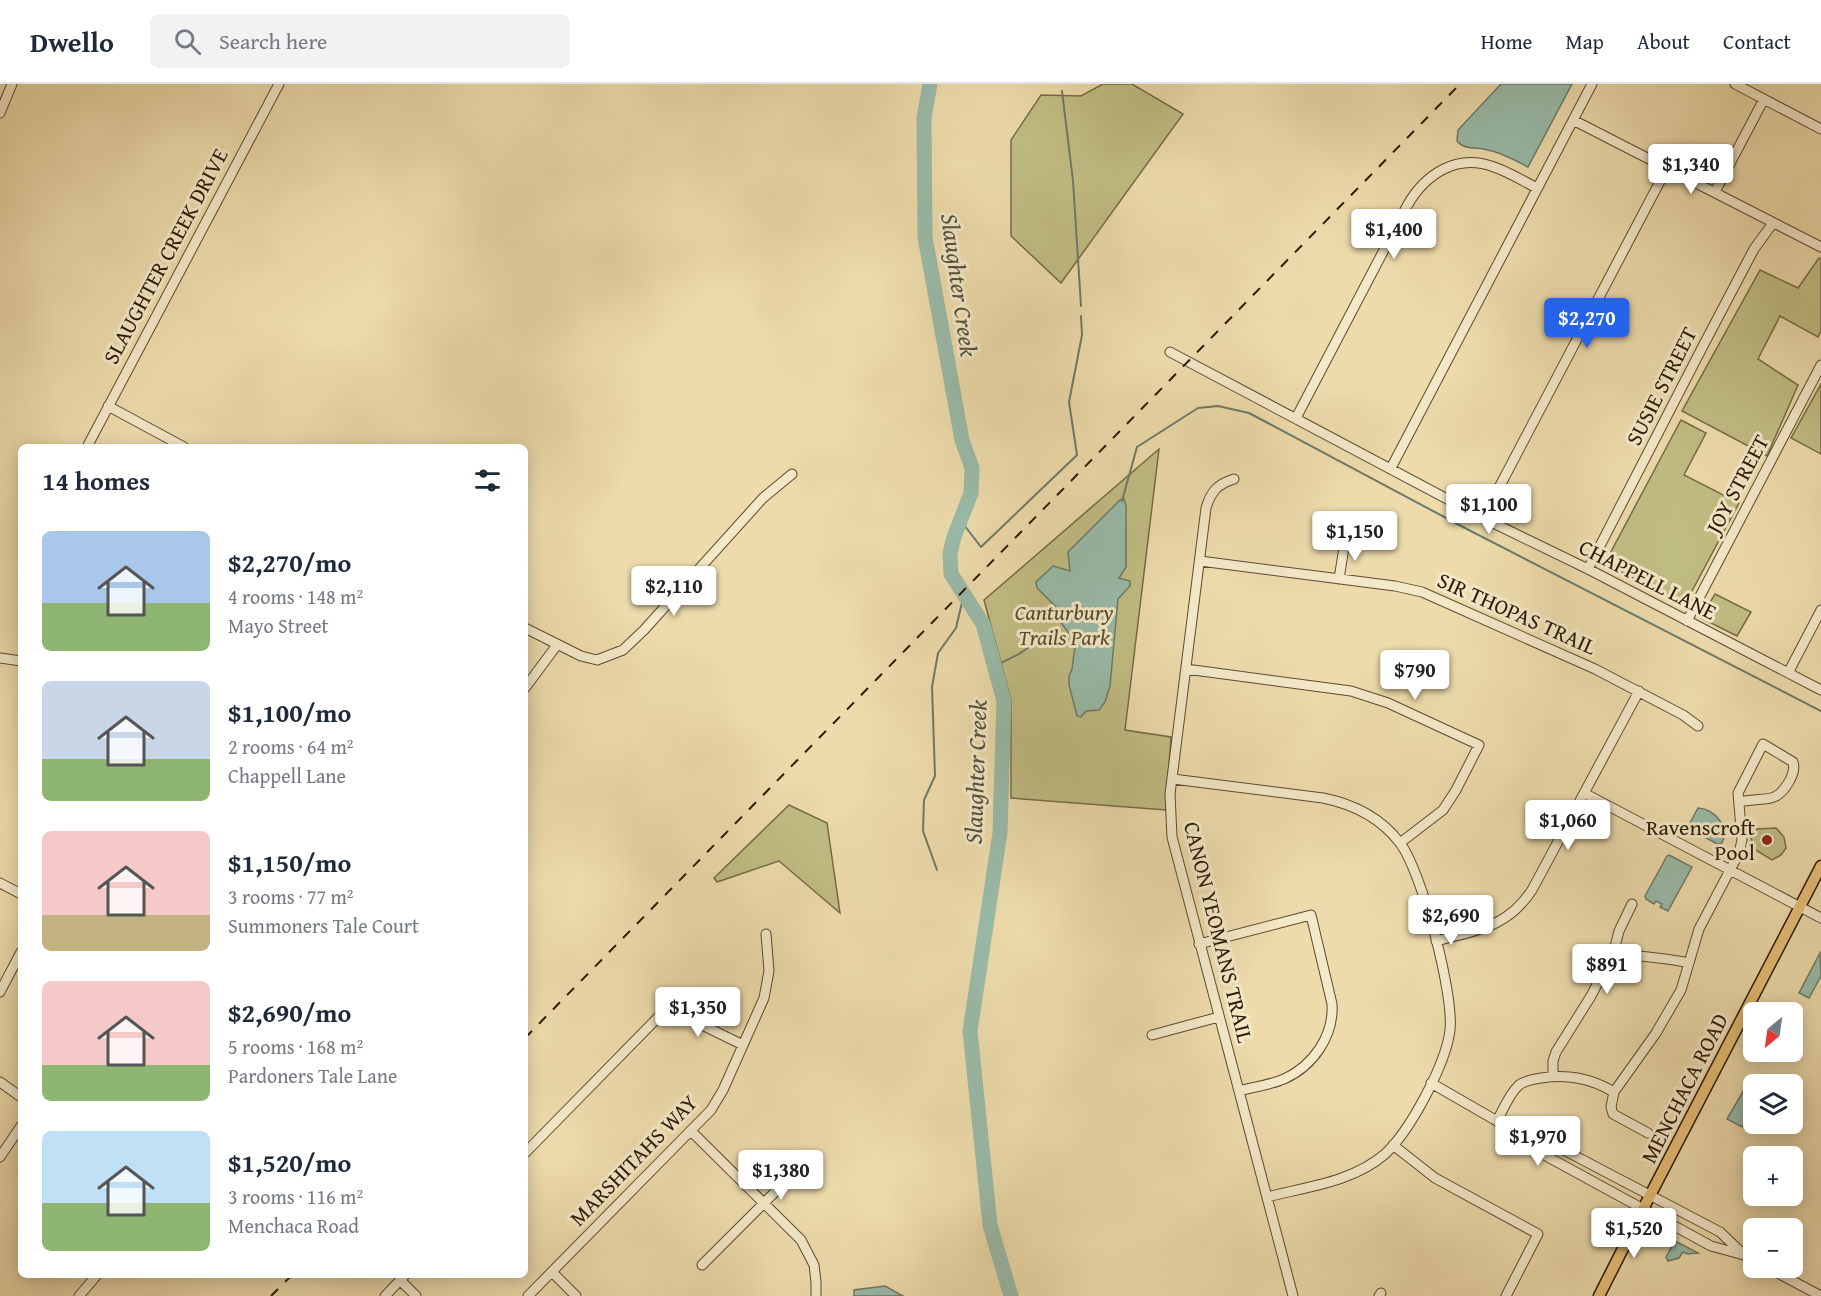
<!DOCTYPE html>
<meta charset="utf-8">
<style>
:root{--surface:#fff;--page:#f2f2f3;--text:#1f2937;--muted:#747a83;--line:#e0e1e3;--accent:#2563eb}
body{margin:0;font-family:"Gentium Book Plus",serif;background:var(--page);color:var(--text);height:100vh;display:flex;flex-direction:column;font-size:22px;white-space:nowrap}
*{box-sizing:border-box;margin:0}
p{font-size:20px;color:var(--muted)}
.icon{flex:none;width:33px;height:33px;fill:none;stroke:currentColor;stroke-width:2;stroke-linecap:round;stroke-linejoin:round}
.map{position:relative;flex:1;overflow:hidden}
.details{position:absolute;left:18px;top:360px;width:510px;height:834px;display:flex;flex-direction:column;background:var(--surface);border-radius:9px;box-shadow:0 3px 15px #0003}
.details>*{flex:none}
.needle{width:39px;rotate:209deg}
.tools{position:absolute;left:1743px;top:918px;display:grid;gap:12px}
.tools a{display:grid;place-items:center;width:60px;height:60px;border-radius:9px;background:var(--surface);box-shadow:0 3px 15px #0003;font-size:30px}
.price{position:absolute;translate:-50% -51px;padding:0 14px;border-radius:6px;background:#fff;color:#222;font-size:20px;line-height:39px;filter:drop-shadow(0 2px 3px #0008)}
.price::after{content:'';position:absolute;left:50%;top:36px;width:18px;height:14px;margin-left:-9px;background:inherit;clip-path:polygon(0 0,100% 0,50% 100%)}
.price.active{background:var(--accent);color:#fff}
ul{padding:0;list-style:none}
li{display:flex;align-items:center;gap:18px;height:150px;padding:0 24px}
li span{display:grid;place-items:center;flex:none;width:168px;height:120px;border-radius:9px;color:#555}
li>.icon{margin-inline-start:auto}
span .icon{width:72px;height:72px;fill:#fffc;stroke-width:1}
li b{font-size:26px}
h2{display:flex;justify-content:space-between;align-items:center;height:72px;padding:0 24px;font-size:26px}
header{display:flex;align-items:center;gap:36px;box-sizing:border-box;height:84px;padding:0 30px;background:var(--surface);border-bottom:2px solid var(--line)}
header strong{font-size:28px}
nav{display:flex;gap:33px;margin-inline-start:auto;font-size:21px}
.search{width:420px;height:54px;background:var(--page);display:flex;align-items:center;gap:15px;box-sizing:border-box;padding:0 21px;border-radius:9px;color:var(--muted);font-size:22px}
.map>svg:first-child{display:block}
.green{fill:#c0bd83;stroke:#766b44;stroke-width:1.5}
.water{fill:#99bba9;stroke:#6d7a67;stroke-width:1.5}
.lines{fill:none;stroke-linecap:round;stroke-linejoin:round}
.stream{stroke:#6d7a67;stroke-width:2}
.river{stroke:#99bba9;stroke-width:15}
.minor-casing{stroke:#5c4a2e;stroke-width:11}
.major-casing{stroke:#2c1904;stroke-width:13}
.minor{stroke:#f3e8c8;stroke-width:9}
.major{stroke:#e6be76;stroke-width:10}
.rail{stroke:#2c1904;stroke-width:2;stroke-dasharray:10 10;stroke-linecap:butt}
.poi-dot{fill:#8f2418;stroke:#f3e8c8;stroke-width:2}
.labels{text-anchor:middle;stroke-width:6;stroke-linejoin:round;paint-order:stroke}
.street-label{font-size:22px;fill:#2c1904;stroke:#f3e8c8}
.park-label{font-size:22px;font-style:italic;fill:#584a2a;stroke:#f3e8c8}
.poi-label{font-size:22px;fill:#2c1904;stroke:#f3e8c8;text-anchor:end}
.water-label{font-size:24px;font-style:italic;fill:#52523e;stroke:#f3e8c8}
</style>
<header>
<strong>Dwello</strong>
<div class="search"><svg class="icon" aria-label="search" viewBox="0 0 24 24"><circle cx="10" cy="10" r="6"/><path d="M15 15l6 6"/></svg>Search here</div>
<nav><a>Home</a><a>Map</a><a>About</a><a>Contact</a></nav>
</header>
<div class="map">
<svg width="1821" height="1212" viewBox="0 0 1821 1212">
<rect width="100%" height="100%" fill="#eddbab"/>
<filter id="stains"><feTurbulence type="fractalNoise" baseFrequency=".00333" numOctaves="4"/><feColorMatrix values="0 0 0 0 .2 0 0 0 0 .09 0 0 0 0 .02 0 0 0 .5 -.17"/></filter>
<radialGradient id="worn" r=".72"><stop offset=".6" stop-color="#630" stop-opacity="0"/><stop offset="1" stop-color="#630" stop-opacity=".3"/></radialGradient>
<path class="green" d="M1103 0H1132L1183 30 1061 199 1011 152V56L1041 11 1081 12Z
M1819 174 1821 175V247L1818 253 1780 232 1758 275 1798 301 1767 372 1682 327 1760 186 1798 204Z
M1821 300V370L1791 354Z
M1681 336 1706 349 1684 391 1739 419 1684 522 1605 479Z
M1159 365 1125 646 1171 653 1166 726 1011 714V616L984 516Z
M1715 510 1751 528 1737 552 1701 534Z
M789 721 827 739 840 829 779 777 717 798 714 794Z
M1776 744 1784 753 1786 764 1781 771 1772 776 1754 765 1751 754 1757 745Z"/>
<path class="water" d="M1501 0H1572L1528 83C1515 76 1502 69 1488 66 1477 63 1464 66 1457 57L1458 46Z
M1124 415 1126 422V483L1119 494 1130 497V502L1118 515 1110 602 1105 618 1099 626 1086 627 1081 633 1077 632 1069 601V592L1072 585 1075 562 1073 555 1054 529 1056 523 1037 504 1036 498 1053 482 1070 487 1068 468 1120 416Z
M1698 724C1714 724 1732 745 1721 760H1717L1692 746 1690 739Z
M1669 771 1692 783 1668 827 1660 823 1662 820 1656 817 1654 820 1646 815 1645 812 1667 772Z
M1820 869 1821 892 1809 914 1799 909Z
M1745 1004 1753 1009V1023L1742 1043 1727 1035Z
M1675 1157 1698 1169 1688 1170 1683 1168 1679 1174 1668 1177 1666 1173Z
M885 1202 903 1212H854V1206Z"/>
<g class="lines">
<path class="stream" d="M1062 7 1073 97 1081 222
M1122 417 1137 363 1198 324 1218 322 1249 329 1463 443 1821 627
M961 437 981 463 1077 371 1069 318 1082 251 1081 232
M995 582 1019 570 1058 543
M937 786 923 747 924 716 935 692 932 603 938 569 956 544 964 510"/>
<path class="river" d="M930 0 924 34 925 153 962 356 972 384 971 409 954 453 950 469 951 490 983 540 1004 617 1000 749 970 947 990 1141 1011 1212"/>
<defs>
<path id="minor" d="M1735 0 1821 45
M0 29 12 0
M1573 36 1821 163
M1715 108 1764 15
M1170 268 1483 434 1588 485 1821 606
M108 322 184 363
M1296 334 1407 122C1425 90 1457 69 1494 83 1509 88 1523 97 1537 104
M87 363 279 0
M1391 384 1592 0
M1234 395C1218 400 1211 407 1206 424L1170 710 1172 753 1293 1212
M1483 434 1667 84
M1200 477 1395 502 1422 508 1595 585 1683 631 1698 642
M1588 485 1703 262 1754 165 1773 139
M1339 495 1345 457
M1687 537 1821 281
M525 544 581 572 597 576 623 566 644 546 763 414 792 390
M0 574 21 577
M1186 585 1351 607 1388 619 1479 661 1456 706 1443 726 1400 759
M1788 589 1821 526
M525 604 557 561
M1173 695 1323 714C1353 720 1381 734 1400 759 1422 788 1454 910 1450 946 1446 980 1410 1047 1385 1070 1353 1098 1306 1103 1267 1113
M1584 709 1821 834
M0 799 21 810
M1436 857C1477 846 1507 844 1532 806L1639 607
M1199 860 1311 831 1332 920C1334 952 1313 982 1284 995 1270 1001 1254 1003 1239 1007
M1614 867C1639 874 1664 873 1689 879
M0 908 21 868
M1152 951 1219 933
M1553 992V977L1556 968 1591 912 1614 867 1619 847 1632 820
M0 998 21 1013
M1431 999 1497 1037 1517 1054 1537 1067 1711 1162 1744 1171 1754 1176
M1497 1037C1503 1026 1509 1010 1519 1001 1526 996 1534 995 1541 994 1568 990 1590 994 1614 1008
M1500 1038 1522 1044 1720 1148 1742 1169
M691 1047 801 1156 814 1181 816 1198V1212
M1648 1049 1613 1030 1611 1023 1614 1008 1656 949 1681 906 1699 845 1739 769 1742 756 1738 709 1763 660 1793 678C1795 685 1793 690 1790 696 1776 722 1765 712 1740 718
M1393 1061 1435 1094 1538 1150 1506 1212
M525 1069 674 917 700 940 743 961
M0 1073 21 1042
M702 1181 811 1072
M1768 1184 1821 1212
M552 1188 576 1212
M400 1196 416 1212
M79 1212 97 1191
M385 1212 405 1191
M528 1212 711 1026 723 1006 764 914 769 887 766 850
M1379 1212 1381 1209"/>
<path id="major" d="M1599 1212 1643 1125 1821 782"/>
</defs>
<use href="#minor" class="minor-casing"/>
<use href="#major" class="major-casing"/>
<use href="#minor" class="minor"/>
<use href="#major" class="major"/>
<path class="rail" d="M525 954 1460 0
M271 1212 292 1191"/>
</g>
<circle class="poi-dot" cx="1767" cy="756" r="6"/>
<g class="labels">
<g class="street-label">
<text transform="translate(165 172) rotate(-62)" y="8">SLAUGHTER CREEK DRIVE</text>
<text transform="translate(1661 302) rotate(-63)" y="8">SUSIE STREET</text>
<text transform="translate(1737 400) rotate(-62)" y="8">JOY STREET</text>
<text transform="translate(1648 495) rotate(27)" y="8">CHAPPELL LANE</text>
<text transform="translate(1517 529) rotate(24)" y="8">SIR THOPAS TRAIL</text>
<text transform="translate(1219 848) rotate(76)" y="8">CANON YEOMANS TRAIL</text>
<text transform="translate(1684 1004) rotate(-63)" y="8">MENCHACA ROAD</text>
<text transform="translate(633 1076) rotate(-46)" y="8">MARSHITAHS WAY</text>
</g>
<g class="park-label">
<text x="1064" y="536">Canturbury<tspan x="1064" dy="25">Trails Park</tspan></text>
</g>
<g class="poi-label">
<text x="1755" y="751">Ravenscroft<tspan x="1755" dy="25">Pool</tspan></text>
</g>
<g class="water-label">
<text transform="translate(959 201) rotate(82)" y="8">Slaughter Creek</text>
<text transform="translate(976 688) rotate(-88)" y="8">Slaughter Creek</text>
</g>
</g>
<rect width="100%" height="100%" filter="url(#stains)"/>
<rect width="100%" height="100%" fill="url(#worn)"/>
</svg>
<div class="tools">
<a><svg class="needle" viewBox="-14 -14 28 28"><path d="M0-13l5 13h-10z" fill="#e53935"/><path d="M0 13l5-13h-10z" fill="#747a83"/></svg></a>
<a><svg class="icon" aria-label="layers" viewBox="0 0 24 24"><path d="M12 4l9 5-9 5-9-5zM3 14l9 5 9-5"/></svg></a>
<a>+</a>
<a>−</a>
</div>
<b class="price" style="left:1691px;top:111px">$1,340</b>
<b class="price" style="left:1394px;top:176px">$1,400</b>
<b class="price active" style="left:1587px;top:265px">$2,270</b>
<b class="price" style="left:1489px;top:451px">$1,100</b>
<b class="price" style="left:1355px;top:478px">$1,150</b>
<b class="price" style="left:674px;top:533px">$2,110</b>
<b class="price" style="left:1415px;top:617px">$790</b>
<b class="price" style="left:1568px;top:767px">$1,060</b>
<b class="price" style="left:1451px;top:862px">$2,690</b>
<b class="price" style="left:1607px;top:911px">$891</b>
<b class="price" style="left:698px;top:954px">$1,350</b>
<b class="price" style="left:1538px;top:1083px">$1,970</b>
<b class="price" style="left:781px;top:1117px">$1,380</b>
<b class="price" style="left:1634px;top:1175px">$1,520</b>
<section class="details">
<h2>14 homes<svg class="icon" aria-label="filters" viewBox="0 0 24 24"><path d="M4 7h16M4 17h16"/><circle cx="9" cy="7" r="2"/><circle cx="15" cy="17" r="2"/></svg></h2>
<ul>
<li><span style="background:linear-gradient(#a9c7e8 60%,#8fb573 0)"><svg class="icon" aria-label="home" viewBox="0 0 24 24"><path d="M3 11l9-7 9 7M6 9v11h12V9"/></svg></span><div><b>$2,270/mo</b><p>4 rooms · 148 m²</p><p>Mayo Street</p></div></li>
<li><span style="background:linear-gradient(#c9d6e8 65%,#8fb573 0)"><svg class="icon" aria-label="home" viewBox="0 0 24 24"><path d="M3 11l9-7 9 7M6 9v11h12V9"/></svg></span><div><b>$1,100/mo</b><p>2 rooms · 64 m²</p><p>Chappell Lane</p></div></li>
<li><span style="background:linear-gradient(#f6c9c9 70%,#c2b280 0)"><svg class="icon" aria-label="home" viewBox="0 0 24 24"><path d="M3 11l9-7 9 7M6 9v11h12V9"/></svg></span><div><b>$1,150/mo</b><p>3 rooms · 77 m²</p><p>Summoners Tale Court</p></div></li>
<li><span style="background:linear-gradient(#f6c9c9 70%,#8fb573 0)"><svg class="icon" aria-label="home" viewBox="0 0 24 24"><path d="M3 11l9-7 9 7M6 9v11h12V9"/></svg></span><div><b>$2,690/mo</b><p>5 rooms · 168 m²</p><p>Pardoners Tale Lane</p></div></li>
<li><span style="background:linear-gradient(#bfe0f5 60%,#8fb573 0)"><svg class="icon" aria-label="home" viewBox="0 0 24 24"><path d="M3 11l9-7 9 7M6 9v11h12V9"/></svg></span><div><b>$1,520/mo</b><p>3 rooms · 116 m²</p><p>Menchaca Road</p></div></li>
</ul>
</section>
</div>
